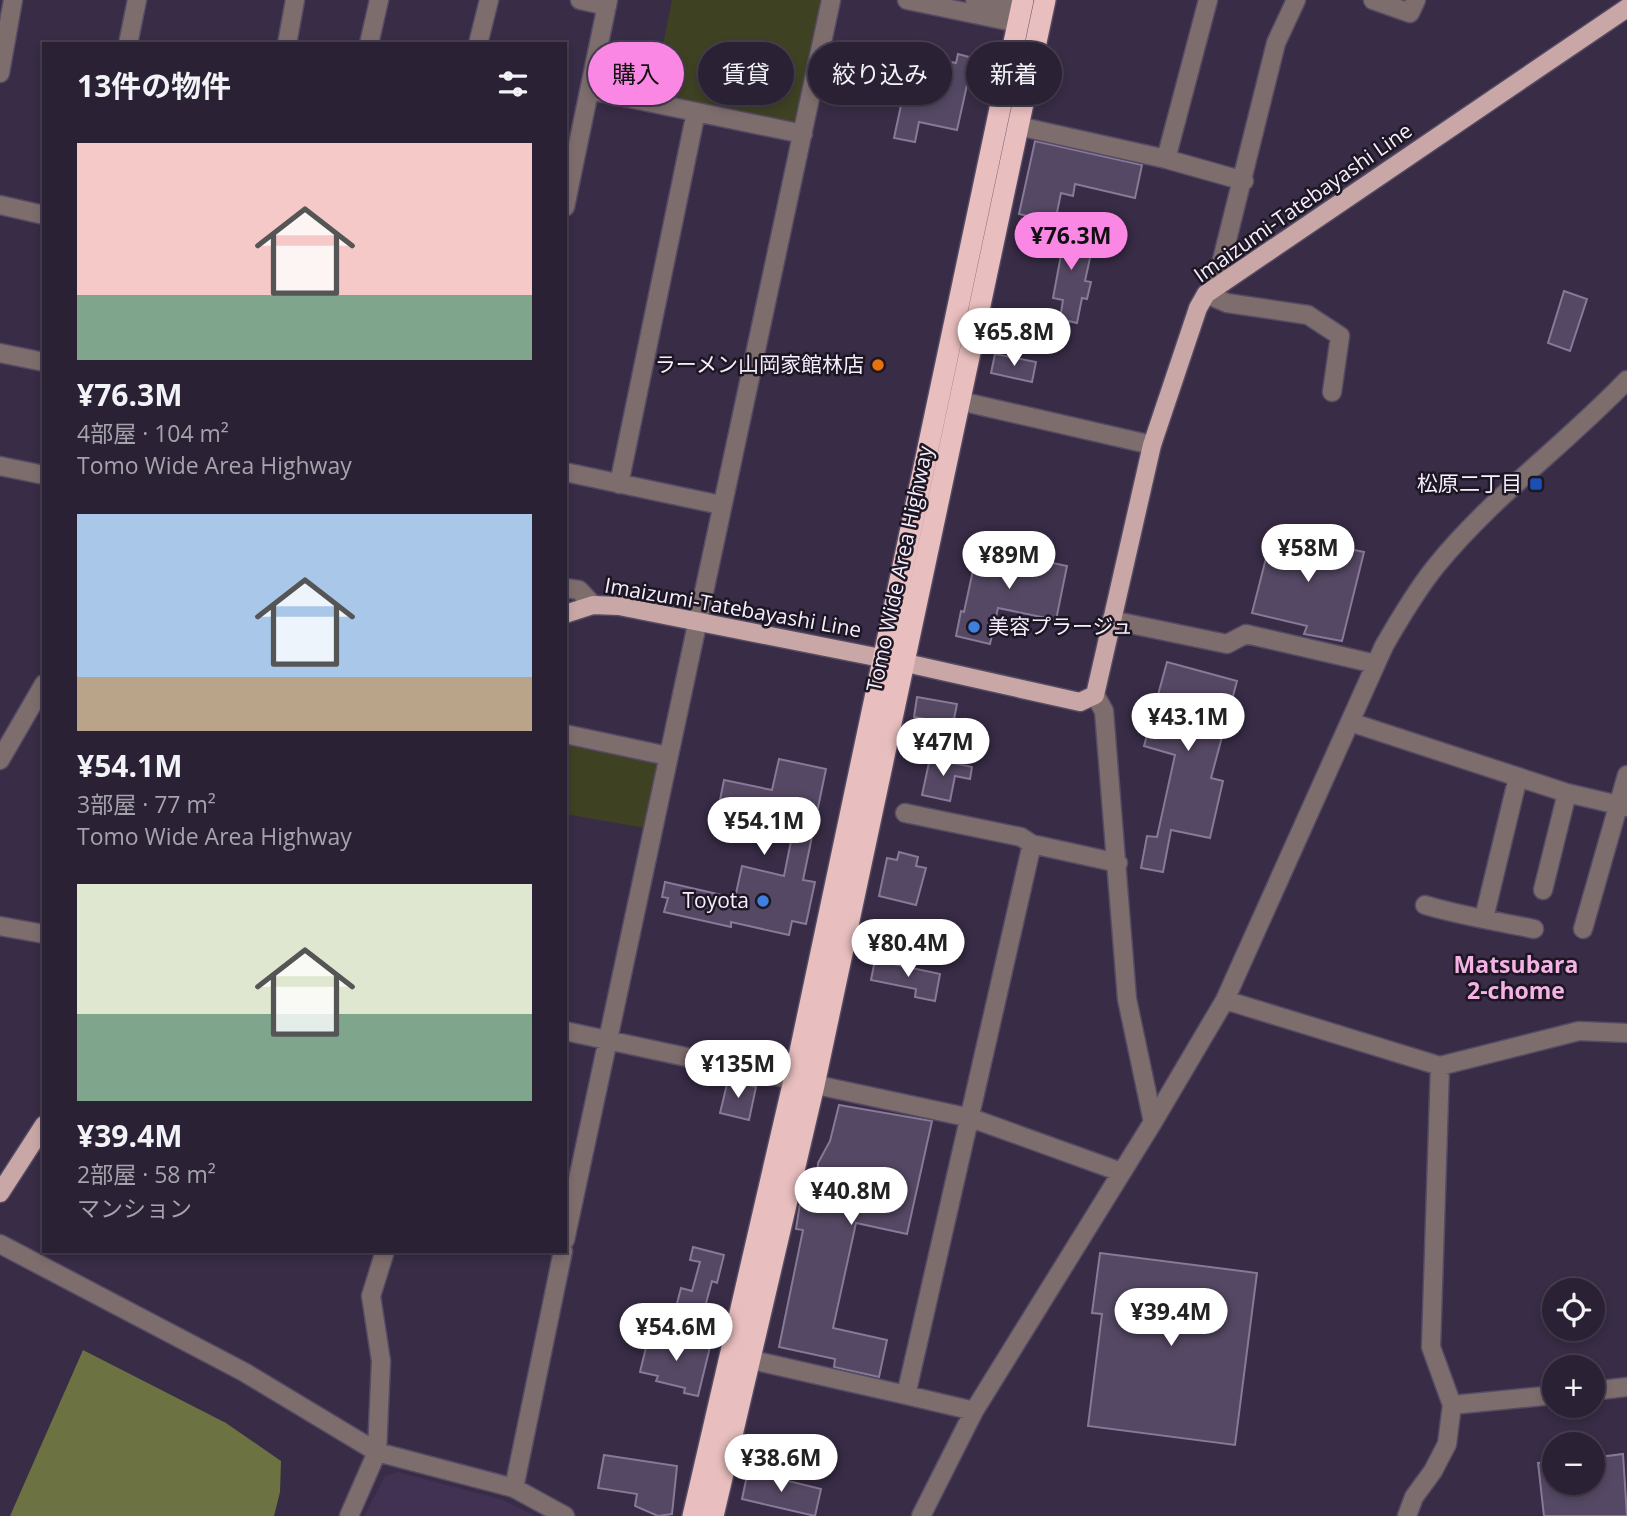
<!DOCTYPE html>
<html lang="ja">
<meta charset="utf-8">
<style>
:root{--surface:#2a2134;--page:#32293c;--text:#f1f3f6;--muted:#a5a3ac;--line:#463e4f;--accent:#fb87e5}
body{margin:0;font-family:"Open Sans","Noto Sans JP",sans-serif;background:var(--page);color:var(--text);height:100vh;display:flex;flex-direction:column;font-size:26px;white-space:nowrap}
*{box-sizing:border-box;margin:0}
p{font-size:23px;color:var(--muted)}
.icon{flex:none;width:38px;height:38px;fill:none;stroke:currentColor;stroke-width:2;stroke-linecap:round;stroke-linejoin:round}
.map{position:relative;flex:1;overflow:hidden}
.side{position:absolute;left:42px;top:42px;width:525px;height:1211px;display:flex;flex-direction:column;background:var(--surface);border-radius:0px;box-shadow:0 4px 10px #0003,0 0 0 2px var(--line)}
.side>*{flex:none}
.top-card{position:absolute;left:588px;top:42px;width:665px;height:63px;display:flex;gap:14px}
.tools{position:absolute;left:1542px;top:1278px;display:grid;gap:14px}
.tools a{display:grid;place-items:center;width:63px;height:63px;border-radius:50%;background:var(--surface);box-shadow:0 4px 10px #0003,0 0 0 2px var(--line);font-size:35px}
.price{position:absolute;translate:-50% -60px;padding:0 16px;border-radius:24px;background:#fff;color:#222;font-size:23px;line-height:46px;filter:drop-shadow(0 2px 4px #0008)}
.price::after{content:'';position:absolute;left:50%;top:42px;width:21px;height:16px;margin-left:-10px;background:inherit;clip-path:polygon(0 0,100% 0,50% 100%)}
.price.active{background:var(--accent);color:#111}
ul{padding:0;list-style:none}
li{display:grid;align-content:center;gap:14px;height:371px;padding:0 35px}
li span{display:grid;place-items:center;height:217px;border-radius:0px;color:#555}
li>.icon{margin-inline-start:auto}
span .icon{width:126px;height:126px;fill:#fffc;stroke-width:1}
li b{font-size:30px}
h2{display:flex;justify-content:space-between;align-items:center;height:84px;padding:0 35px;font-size:30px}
.tag{padding:0 24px;border-radius:32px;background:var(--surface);box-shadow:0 4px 10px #0003,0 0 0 2px var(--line);font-size:24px;line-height:63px}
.tag.active{background:var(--accent);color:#111}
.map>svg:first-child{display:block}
.built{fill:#413152}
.green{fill:#3e4122}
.forest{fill:#6d7242}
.building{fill:#554864;stroke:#877997;stroke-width:2}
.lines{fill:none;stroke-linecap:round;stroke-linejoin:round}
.minor-casing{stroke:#564b64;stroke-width:21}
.major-casing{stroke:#564b64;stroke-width:21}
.highway-casing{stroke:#564b64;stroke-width:24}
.minor{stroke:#7e6d6d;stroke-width:18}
.major{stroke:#caa7a7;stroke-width:18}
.highway{stroke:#e8bebe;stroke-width:21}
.food-dot{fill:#e8710a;stroke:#1d1723;stroke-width:2.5}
.transit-dot{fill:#1a4fb4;stroke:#1d1723;stroke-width:2.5}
.shop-dot{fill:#3f7fe0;stroke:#1d1723;stroke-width:2.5}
.labels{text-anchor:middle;stroke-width:5;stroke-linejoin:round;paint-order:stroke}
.street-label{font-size:21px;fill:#f6eeff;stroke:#1d1723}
.poi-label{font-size:21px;fill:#f6eeff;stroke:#1d1723;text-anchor:end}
.neighbourhood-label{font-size:23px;font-weight:bold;fill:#f4b2e5;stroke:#1d1723}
</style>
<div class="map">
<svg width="1627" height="1516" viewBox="0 0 1627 1516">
<rect width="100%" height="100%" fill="#382c46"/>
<path class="built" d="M398 1472 500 1499 536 1516H364L385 1476Z"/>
<path class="green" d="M672 0H824L799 120 790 124 653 93Z
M565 734 663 755 645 828 565 814Z"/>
<path class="forest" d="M83 1350 226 1423 281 1461 280 1492 274 1516H10Z"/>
<path class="building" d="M912 54 956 63 958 54 973 58 957 130 919 122 915 142 894 138Z
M1035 141 1142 165 1135 198 1075 184 1073 196 1061 193 1055 222 1019 214Z
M1052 229 1082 235 1081 241 1093 244 1085 281 1091 282 1087 299 1082 298 1077 323 1060 319 1063 300 1053 298 1061 255 1047 252Z
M1564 291 1587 299 1570 351 1548 343Z
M995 354 1036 362 1032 382 991 373Z
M1274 527 1285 528 1284 535 1364 552 1342 641 1304 634 1307 626 1252 613Z
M978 547 1067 566 1056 620 998 608 990 644 956 636 961 611 964 612Z
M1167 662 1237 681 1211 778 1223 781 1210 838 1171 830 1163 872 1141 868 1147 836 1157 837 1175 755 1144 746Z
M917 697 957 704 953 724 914 717Z
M930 758 972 767 970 779 955 776 950 801 922 795Z
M779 759 826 769 803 880 815 882 806 924 792 921 789 935 731 922V927L664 912 668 898 662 897 665 882 735 898 742 866 784 876 794 826 718 810 724 780 772 790Z
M899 852 918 857 916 866 926 868 916 905 879 896 887 858 897 860Z
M875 960 940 974 935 1001 915 997 916 989 871 980Z
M728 1080 756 1087 749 1120 720 1113Z
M839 1105 932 1121 907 1234 856 1223 833 1328 887 1340 879 1377 834 1367 835 1359 779 1347 803 1230 796 1229 800 1203 815 1207 818 1163 830 1141Z
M693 1247 724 1255 717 1283 712 1281 702 1318 675 1311 681 1288 692 1291 700 1262 690 1260Z
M1100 1253 1257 1273 1235 1445 1088 1426 1102 1314 1092 1313Z
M649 1335 710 1347 698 1396 684 1393 685 1388 656 1381 658 1376 640 1372Z
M1623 1454 1627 1516H1544L1538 1463 1554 1462V1482H1592V1458Z
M604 1455 677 1466 672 1514 658 1516 635 1506 637 1494 598 1488Z
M748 1471 821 1489 815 1516 742 1499Z"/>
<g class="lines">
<defs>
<path id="minor" d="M580 0 607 6
M907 0 1008 21 1020 17 1011 8 975 0
M1373 0 1410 13 1416 0
M128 44 137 0
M287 44 295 0
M369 44 379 0
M478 44 489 0
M0 73 13 0
M590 90 803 134
M1018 126 1166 159 1244 181
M1166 159 1208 0
M0 205 44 215
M565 207 608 0
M1215 288 1276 43 1296 0
M1206 294 1227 303 1308 315 1340 336 1332 392
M0 353 44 362
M960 401 1152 445
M0 466 44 475
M565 472 721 505
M619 484 696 112
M565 588 579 590 593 605
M1111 620 1227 644 1246 634 1376 664
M1095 695 1104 711 1127 999 1153 1122
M1350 722 1567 793 1627 807
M565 734 668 756
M0 760 44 684
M905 813 1021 837 1032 844 1118 863
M1543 890 1567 793
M1425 905C1461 916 1497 921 1534 929
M1484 918 1518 777
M0 926 44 934
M1583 929 1627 775
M1225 1000 1440 1066 1579 1031 1627 1033
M565 1031 971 1118 1121 1172
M565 1240 831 0
M0 1244 244 1372 377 1452 514 1488 565 1516
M739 1357 906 1395
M1592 1391 1627 1387
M1452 1405 1554 1395
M974 1411 906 1395 1032 844
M514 1488 563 1251
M349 1516 377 1452 381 1361 371 1296 385 1251
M921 1516 974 1411 1153 1122 1225 1000 1384 646C1400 618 1416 591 1436 566 1492 497 1566 444 1627 380
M1407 1516 1414 1497 1433 1471 1447 1444 1452 1405 1431 1347 1440 1066"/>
<path id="major" d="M565 614 593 605 619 606 906 663 1080 702 1095 695 1152 445 1198 308 1206 294 1627 8
M0 1193 44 1125"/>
<path id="highway" d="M693 1516 794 1080 1023 0
M713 1516 814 1085 1045 0"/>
</defs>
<use href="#minor" class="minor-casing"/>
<use href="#major" class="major-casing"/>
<use href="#highway" class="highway-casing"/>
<use href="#minor" class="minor"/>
<use href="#major" class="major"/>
<use href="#highway" class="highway"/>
</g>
<circle class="food-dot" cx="878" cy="365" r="7"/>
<rect class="transit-dot" x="1529" y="477" width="14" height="14" rx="3.5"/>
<g class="shop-dot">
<circle cx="974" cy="627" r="7"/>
<circle cx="763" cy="901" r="7"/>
</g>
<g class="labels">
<g class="street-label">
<text transform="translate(1303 203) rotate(-35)" y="7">Imaizumi-Tatebayashi Line</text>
<text transform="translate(900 569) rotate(-78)" y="7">Tomo Wide Area Highway</text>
<text transform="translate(733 608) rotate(10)" y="7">Imaizumi-Tatebayashi Line</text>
</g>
<g class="poi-label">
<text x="864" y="372">ラーメン山岡家館林店</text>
<text x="1522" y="491">松原二丁目</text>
<text x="988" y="634" text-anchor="start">美容プラージュ</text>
<text x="749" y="908">Toyota</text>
</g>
<g class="neighbourhood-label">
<text x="1516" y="973">Matsubara<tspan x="1516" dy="26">2-chome</tspan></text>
</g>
</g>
</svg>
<div class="tools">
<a><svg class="icon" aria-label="locate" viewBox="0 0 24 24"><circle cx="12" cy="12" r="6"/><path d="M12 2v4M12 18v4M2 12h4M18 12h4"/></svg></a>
<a>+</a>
<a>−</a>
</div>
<b class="price active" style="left:1071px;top:272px">¥76.3M</b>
<b class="price" style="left:1014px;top:368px">¥65.8M</b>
<b class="price" style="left:1308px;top:584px">¥58M</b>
<b class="price" style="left:1009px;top:591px">¥89M</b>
<b class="price" style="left:1188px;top:753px">¥43.1M</b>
<b class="price" style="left:943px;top:778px">¥47M</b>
<b class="price" style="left:764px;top:857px">¥54.1M</b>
<b class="price" style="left:908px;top:979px">¥80.4M</b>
<b class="price" style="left:738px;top:1100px">¥135M</b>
<b class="price" style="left:851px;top:1227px">¥40.8M</b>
<b class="price" style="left:1171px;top:1348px">¥39.4M</b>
<b class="price" style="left:676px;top:1363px">¥54.6M</b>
<b class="price" style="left:781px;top:1494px">¥38.6M</b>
<div class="top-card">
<a class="tag active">購入</a>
<a class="tag">賃貸</a>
<a class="tag">絞り込み</a>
<a class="tag">新着</a>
</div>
<section class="side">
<h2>13件の物件<svg class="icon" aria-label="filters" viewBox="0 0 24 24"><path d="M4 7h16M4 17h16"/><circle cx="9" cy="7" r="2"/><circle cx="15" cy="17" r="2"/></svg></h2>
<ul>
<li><span style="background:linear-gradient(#f6c9c9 70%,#7fa58c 0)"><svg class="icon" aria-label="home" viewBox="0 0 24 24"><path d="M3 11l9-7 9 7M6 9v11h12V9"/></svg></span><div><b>¥76.3M</b><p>4部屋 · 104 m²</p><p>Tomo Wide Area Highway</p></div></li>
<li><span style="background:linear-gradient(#a9c7e8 75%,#b9a48a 0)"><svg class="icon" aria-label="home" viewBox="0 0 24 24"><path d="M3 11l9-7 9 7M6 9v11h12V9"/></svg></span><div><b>¥54.1M</b><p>3部屋 · 77 m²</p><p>Tomo Wide Area Highway</p></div></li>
<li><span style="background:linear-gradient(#dfe7d0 60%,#7fa58c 0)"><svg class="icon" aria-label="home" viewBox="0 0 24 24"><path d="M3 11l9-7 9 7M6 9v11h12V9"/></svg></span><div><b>¥39.4M</b><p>2部屋 · 58 m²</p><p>マンション</p></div></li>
</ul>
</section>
</div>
